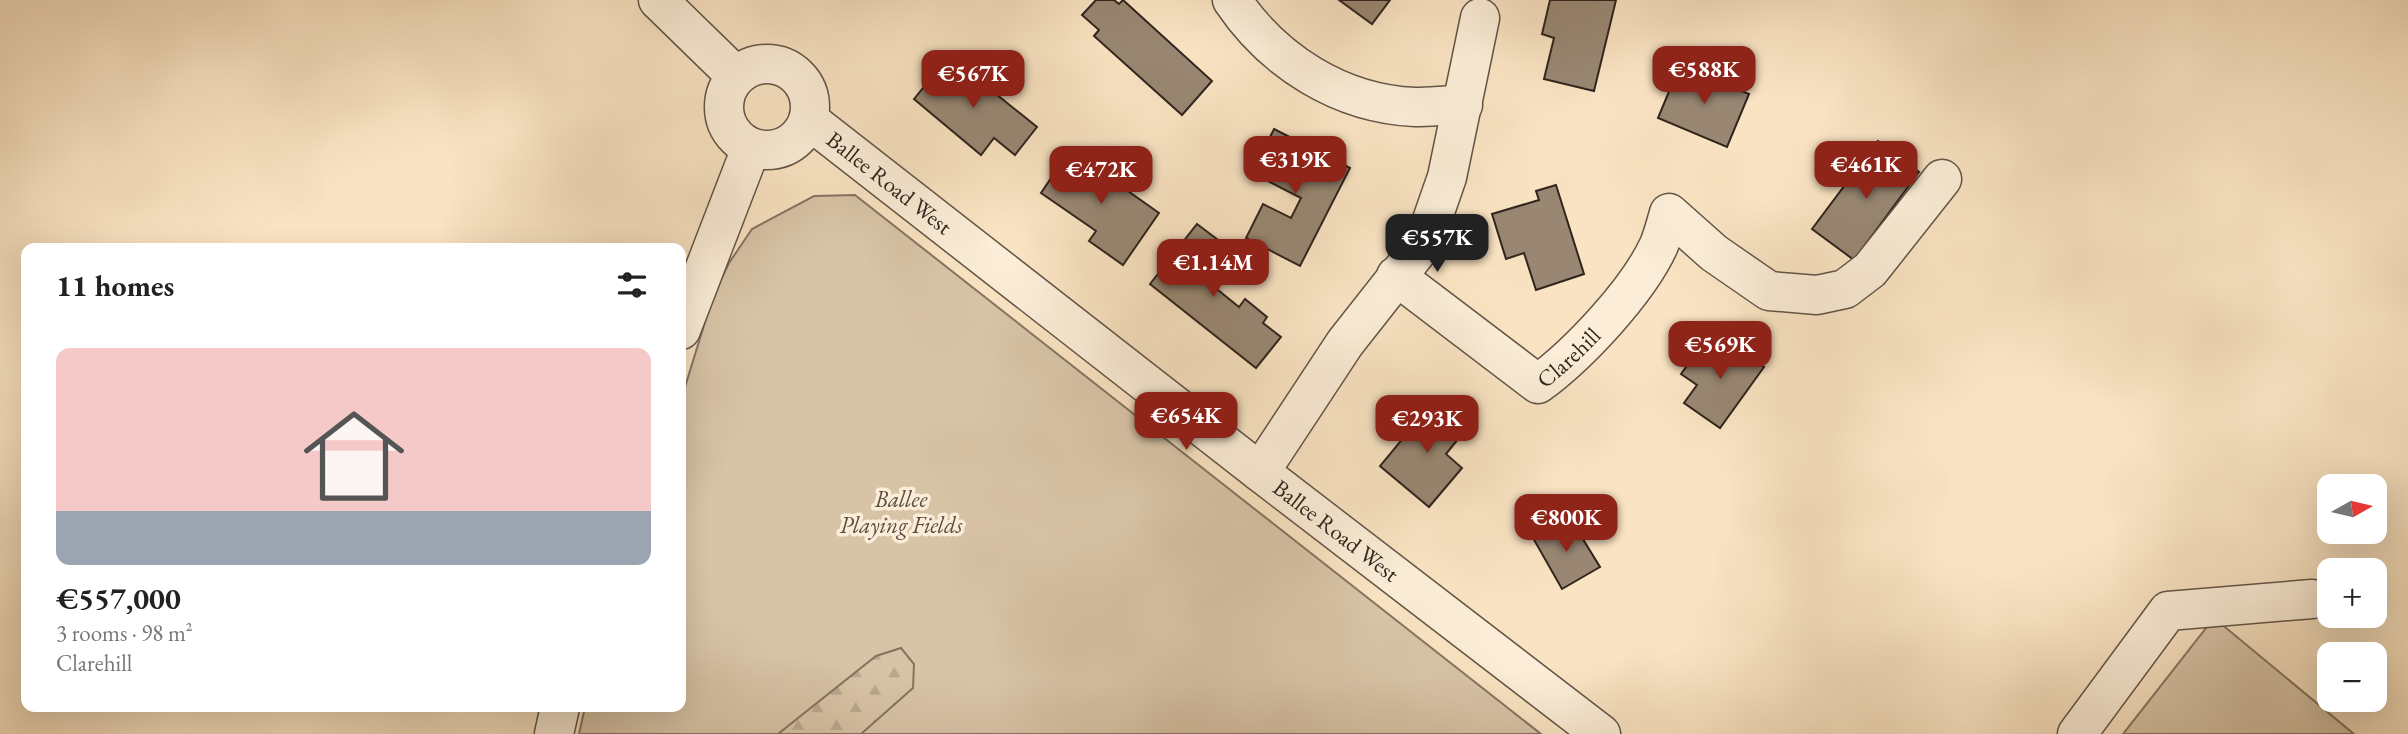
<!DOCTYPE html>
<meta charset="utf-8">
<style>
:root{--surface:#fff;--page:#f2f2f2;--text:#222;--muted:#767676;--line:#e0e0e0;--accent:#8f2418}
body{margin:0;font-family:"EB Garamond",serif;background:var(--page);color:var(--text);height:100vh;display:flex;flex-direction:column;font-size:26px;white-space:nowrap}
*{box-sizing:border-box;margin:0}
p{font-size:23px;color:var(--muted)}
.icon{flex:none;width:38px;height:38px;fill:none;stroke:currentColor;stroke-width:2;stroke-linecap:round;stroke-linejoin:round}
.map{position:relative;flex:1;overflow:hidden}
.drawer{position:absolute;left:21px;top:243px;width:665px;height:469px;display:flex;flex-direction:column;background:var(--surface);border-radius:14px;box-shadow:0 7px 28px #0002}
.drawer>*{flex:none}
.needle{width:46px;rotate:82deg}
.controls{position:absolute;left:2317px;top:474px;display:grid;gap:14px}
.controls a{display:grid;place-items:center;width:70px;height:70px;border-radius:14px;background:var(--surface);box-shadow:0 7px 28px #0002;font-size:35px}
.price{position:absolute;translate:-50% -60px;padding:0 16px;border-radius:14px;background:var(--accent);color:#fff;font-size:23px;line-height:46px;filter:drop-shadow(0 2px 4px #0008)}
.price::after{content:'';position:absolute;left:50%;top:42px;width:21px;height:16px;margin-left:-10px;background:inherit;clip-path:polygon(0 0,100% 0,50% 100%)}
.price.on{background:#222;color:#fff}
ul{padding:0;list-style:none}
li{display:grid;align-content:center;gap:14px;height:371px;padding:0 35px}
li+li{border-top:2px solid var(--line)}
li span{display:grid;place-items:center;height:217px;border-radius:14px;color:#555}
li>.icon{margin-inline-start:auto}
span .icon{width:126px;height:126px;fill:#fffc;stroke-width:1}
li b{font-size:30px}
h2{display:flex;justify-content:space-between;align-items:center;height:84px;padding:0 35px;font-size:30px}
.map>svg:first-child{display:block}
.green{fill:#d7c3a6;stroke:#847462;stroke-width:2}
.forest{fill:url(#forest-firs);stroke:#847462;stroke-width:2}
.building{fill:#998773;stroke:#30241e;stroke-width:2}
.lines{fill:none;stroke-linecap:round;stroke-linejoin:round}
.minor-casing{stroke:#625447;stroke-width:41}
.minor{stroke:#fbedd7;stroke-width:38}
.labels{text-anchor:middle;stroke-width:7;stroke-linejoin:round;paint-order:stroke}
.street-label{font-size:23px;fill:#30241e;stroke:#fbedd7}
.park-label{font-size:23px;font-style:italic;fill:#5a4c40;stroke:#fbedd7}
</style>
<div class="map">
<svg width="2408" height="734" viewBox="0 0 2408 734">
<defs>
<pattern id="forest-firs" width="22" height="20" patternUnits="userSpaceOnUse" patternTransform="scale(1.75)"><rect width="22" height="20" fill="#d7c3a6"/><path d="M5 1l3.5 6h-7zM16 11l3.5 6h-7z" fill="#b9a78e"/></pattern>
</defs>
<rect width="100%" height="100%" fill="#f9e3c2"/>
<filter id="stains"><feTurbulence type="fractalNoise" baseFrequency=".00286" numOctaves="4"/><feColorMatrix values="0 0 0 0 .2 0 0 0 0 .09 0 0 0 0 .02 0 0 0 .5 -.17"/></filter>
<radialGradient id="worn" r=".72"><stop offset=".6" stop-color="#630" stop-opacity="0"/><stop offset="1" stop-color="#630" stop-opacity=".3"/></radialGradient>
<path class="green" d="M855 195 1541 734H579L585 707H681V400L713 296 729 263 752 229 814 196Z
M2214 618 2354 734H2123Z"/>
<path class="forest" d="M901 648 914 664 913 688 861 734H778L876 656Z"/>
<path class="building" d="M1096 0H1114L1119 4 1123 0 1212 81 1182 115 1094 36 1099 30 1082 15Z
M1339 0H1390L1372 24Z
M1550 0H1616L1594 91 1544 79 1554 38 1542 34Z
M949 56 1037 127 1015 155 994 138 981 155 914 99Z
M1680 65 1749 94 1727 147 1658 118Z
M1274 129 1350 168 1300 266 1246 238 1263 204 1291 218 1301 198 1252 173Z
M1878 141 1919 172 1854 260 1812 229Z
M1070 150 1159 213 1123 265 1089 241 1096 231 1041 193Z
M1556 185 1584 274 1536 290 1524 253 1506 259 1492 214 1539 200 1536 191Z
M1197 224 1226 246 1202 277 1239 307 1245 299 1267 317 1263 323 1281 337 1256 368 1150 284Z
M1726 341 1764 367 1720 428 1684 403 1697 385 1681 374 1701 346 1716 356Z
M1434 401 1467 428 1446 454 1462 468 1429 507 1380 466Z
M1573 523 1600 567 1562 589 1533 538 1558 524 1561 530Z"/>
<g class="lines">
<defs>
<g id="minor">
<path d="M658 0 736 76"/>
<path d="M1232 0C1273 61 1340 104 1415 107 1431 107 1447 105 1463 105"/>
<circle cx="767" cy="107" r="43"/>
<path id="s1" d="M809 120 1260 472 1601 734"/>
<path id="s2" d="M1396 276 1538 384C1579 354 1638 291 1659 245 1663 235 1666 224 1669 213L1714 253 1769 291 1817 295 1845 289 1870 270 1942 179"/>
<path d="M681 330 751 148"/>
<path d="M1260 472 1345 343 1419 249 1430 226 1447 177 1480 18"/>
<path d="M554 734 560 707"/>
<path d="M2077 734 2168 611 2312 599"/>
</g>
</defs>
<use href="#minor" class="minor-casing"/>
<use href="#minor" class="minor"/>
</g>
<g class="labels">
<g class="street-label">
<text dy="8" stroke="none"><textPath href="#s1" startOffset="102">Ballee Road West</textPath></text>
<text dy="8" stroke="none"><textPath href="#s2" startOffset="219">Clarehill</textPath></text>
<text dy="8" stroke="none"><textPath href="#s1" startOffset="668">Ballee Road West</textPath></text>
</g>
<g class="park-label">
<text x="901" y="507">Ballee<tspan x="901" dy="26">Playing Fields</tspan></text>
</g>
</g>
<rect width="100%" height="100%" filter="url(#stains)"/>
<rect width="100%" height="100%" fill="url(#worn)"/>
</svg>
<div class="controls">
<a><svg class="needle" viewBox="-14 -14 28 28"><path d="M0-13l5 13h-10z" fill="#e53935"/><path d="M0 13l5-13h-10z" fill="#767676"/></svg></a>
<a>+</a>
<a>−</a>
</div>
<b class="price" style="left:1704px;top:106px">€588K</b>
<b class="price" style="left:973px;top:110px">€567K</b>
<b class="price" style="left:1295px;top:196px">€319K</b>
<b class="price" style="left:1866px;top:201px">€461K</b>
<b class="price" style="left:1101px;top:206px">€472K</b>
<b class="price on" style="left:1437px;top:274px">€557K</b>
<b class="price" style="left:1213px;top:299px">€1.14M</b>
<b class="price" style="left:1720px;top:381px">€569K</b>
<b class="price" style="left:1186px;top:452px">€654K</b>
<b class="price" style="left:1427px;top:455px">€293K</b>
<b class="price" style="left:1566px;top:554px">€800K</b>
<section class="drawer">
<h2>11 homes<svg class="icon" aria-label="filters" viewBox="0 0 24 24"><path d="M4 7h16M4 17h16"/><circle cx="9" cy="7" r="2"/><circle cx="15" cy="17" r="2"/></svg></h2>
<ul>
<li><span style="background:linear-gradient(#f6c9c9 75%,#9aa5b1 0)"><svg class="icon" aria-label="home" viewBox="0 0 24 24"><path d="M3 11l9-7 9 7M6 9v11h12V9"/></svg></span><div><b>€557,000</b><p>3 rooms · 98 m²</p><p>Clarehill</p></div></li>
</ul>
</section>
</div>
